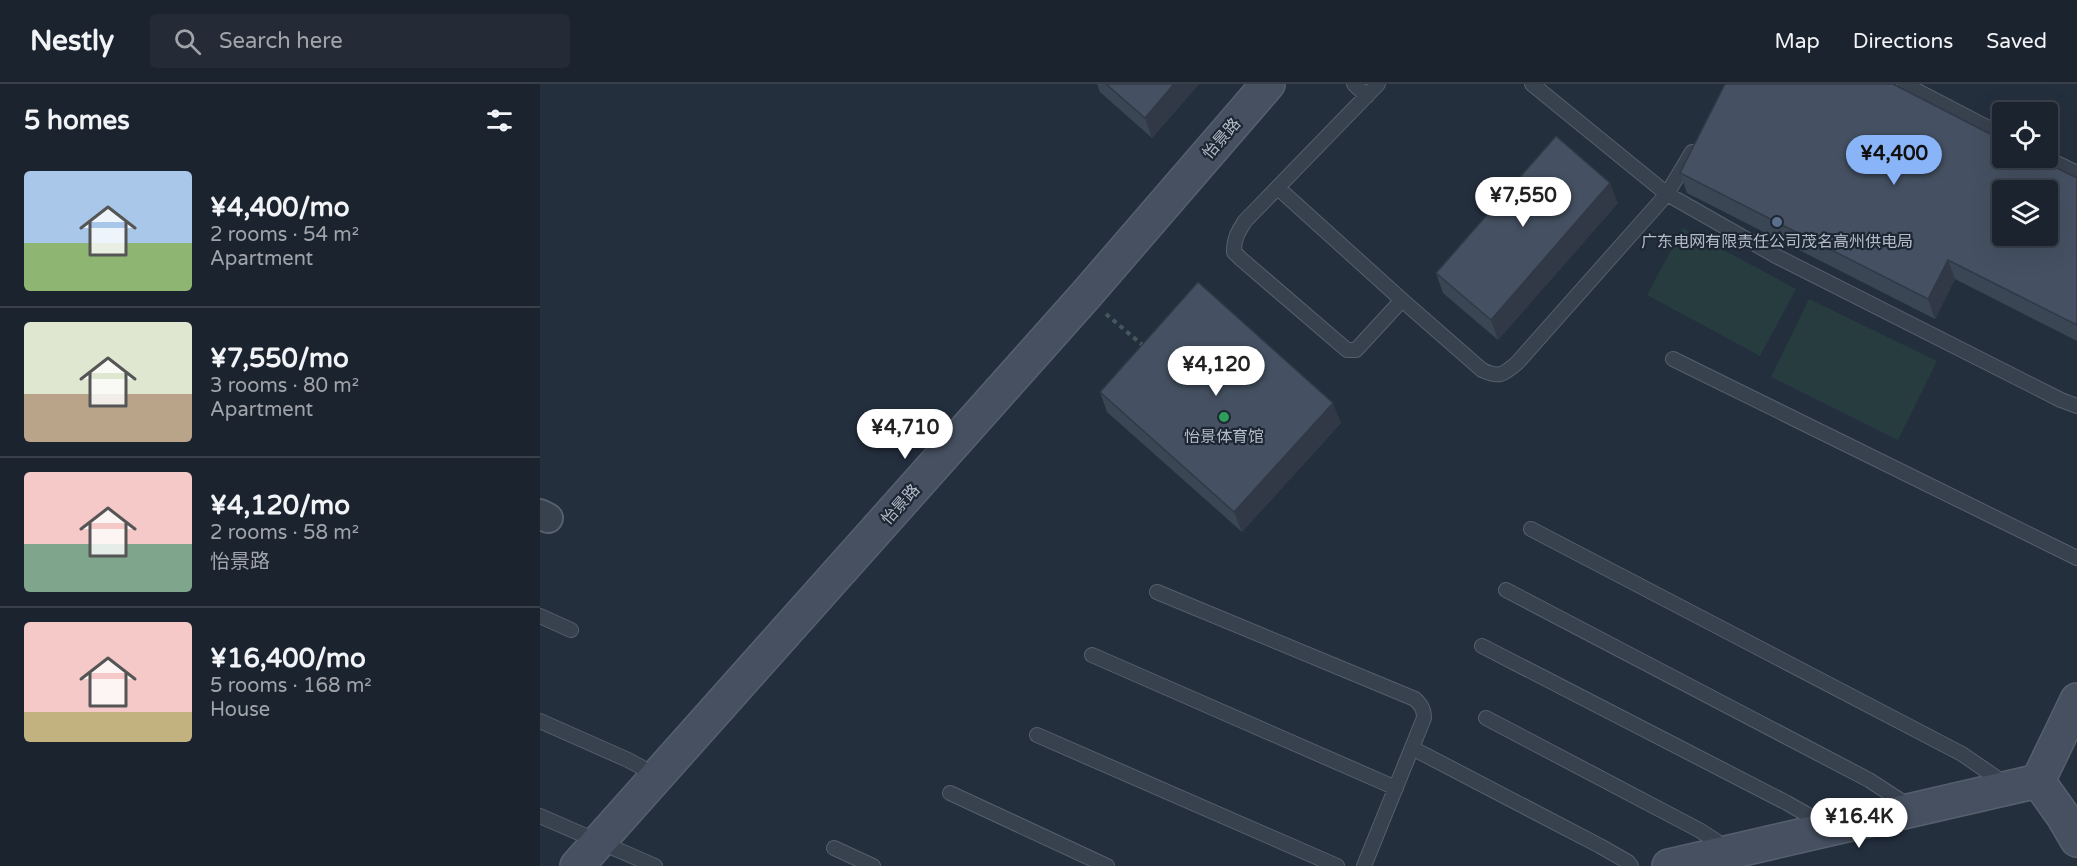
<!DOCTYPE html>
<meta charset="utf-8">
<style>
:root{--surface:#1b232e;--page:#242b36;--text:#f1f3f6;--muted:#a0a4aa;--line:#39404a;--accent:#8ab4f8}
body{margin:0;font-family:"Varela Round","Noto Sans SC",sans-serif;background:var(--page);color:var(--text);height:100vh;display:flex;flex-direction:column;font-size:22px;white-space:nowrap}
*{box-sizing:border-box;margin:0}
p{font-size:20px;color:var(--muted)}
.icon{flex:none;width:33px;height:33px;fill:none;stroke:currentColor;stroke-width:2;stroke-linecap:round;stroke-linejoin:round}
.map{position:relative;flex:1;overflow:hidden}
.details{display:flex;flex-direction:column;background:var(--surface);width:540px}
.details>*{flex:none}
.fabs{position:absolute;left:1452px;top:18px;display:grid;gap:12px}
.fabs a{display:grid;place-items:center;width:66px;height:66px;border-radius:6px;background:var(--surface);box-shadow:0 6px 24px #0002,0 0 0 2px var(--line);font-size:30px}
.price{position:absolute;translate:-50% -51px;padding:0 14px;border-radius:21px;background:#fff;color:#222;font-size:20px;line-height:39px;filter:drop-shadow(0 2px 3px #0008)}
.price::after{content:'';position:absolute;left:50%;top:36px;width:18px;height:14px;margin-left:-9px;background:inherit;clip-path:polygon(0 0,100% 0,50% 100%)}
.price.on{background:var(--accent);color:#111}
ul{padding:0;list-style:none}
li{display:flex;align-items:center;gap:18px;height:150px;padding:0 24px}
li+li{border-top:2px solid var(--line)}
li span{display:grid;place-items:center;flex:none;width:168px;height:120px;border-radius:6px;color:#555}
li>.icon{margin-inline-start:auto}
span .icon{width:72px;height:72px;fill:#fffc;stroke-width:1}
li b{font-size:26px}
h2{display:flex;justify-content:space-between;align-items:center;height:72px;padding:0 24px;font-size:26px}
header{display:flex;align-items:center;gap:36px;box-sizing:border-box;height:84px;padding:0 30px;background:var(--surface);border-bottom:2px solid var(--line)}
header strong{font-size:28px}
nav{display:flex;gap:33px;margin-inline-start:auto;font-size:21px}
.search{width:420px;height:54px;background:var(--page);display:flex;align-items:center;gap:15px;box-sizing:border-box;padding:0 21px;border-radius:6px;color:var(--muted);font-size:22px}
main{display:flex;flex:1;min-height:0}
.map>svg:first-child{display:block}
.pitch{fill:#263c3f}
.lines{fill:none;stroke-linecap:round;stroke-linejoin:round}
.lane-casing{stroke:#565f6c;stroke-width:16}
.street-casing{stroke:#565f6c;stroke-width:32}
.secondary-casing{stroke:#565f6c;stroke-width:36}
.path{stroke:#44595c;stroke-width:4;stroke-dasharray:4.5 4.5;stroke-linecap:butt}
.lane{stroke:#38414e;stroke-width:14}
.street{stroke:#38414e;stroke-width:28}
.secondary{stroke:#465061;stroke-width:33}
.wall{fill:#3b4654}
.shaded-wall{fill:#303945}
.building{fill:#455162;stroke:#303945;stroke-width:1.5;fill-rule:evenodd}
.service-dot{fill:#5c6f8a;stroke:#1d2633;stroke-width:2}
.leisure-dot{fill:#2e9e5b;stroke:#1d2633;stroke-width:2}
.labels{text-anchor:middle;stroke-width:4.5;stroke-linejoin:round;paint-order:stroke}
.street-label{font-size:16px;fill:#b4bcc9;stroke:#1d2633}
.poi-label{font-size:16px;fill:#b4bcc9;stroke:#1d2633}
</style>
<header>
<strong>Nestly</strong>
<div class="search"><svg class="icon" aria-label="search" viewBox="0 0 24 24"><circle cx="10" cy="10" r="6"/><path d="M15 15l6 6"/></svg>Search here</div>
<nav><a>Map</a><a>Directions</a><a>Saved</a></nav>
</header>
<main>
<section class="details">
<h2>5 homes<svg class="icon" aria-label="filters" viewBox="0 0 24 24"><path d="M4 7h16M4 17h16"/><circle cx="9" cy="7" r="2"/><circle cx="15" cy="17" r="2"/></svg></h2>
<ul>
<li><span style="background:linear-gradient(#a9c7e8 60%,#8fb573 0)"><svg class="icon" aria-label="home" viewBox="0 0 24 24"><path d="M3 11l9-7 9 7M6 9v11h12V9"/></svg></span><div><b>¥4,400/mo</b><p>2 rooms · 54 m²</p><p>Apartment</p></div></li>
<li><span style="background:linear-gradient(#dfe7d0 60%,#b9a48a 0)"><svg class="icon" aria-label="home" viewBox="0 0 24 24"><path d="M3 11l9-7 9 7M6 9v11h12V9"/></svg></span><div><b>¥7,550/mo</b><p>3 rooms · 80 m²</p><p>Apartment</p></div></li>
<li><span style="background:linear-gradient(#f6c9c9 60%,#7fa58c 0)"><svg class="icon" aria-label="home" viewBox="0 0 24 24"><path d="M3 11l9-7 9 7M6 9v11h12V9"/></svg></span><div><b>¥4,120/mo</b><p>2 rooms · 58 m²</p><p>怡景路</p></div></li>
<li><span style="background:linear-gradient(#f6c9c9 75%,#c2b280 0)"><svg class="icon" aria-label="home" viewBox="0 0 24 24"><path d="M3 11l9-7 9 7M6 9v11h12V9"/></svg></span><div><b>¥16,400/mo</b><p>5 rooms · 168 m²</p><p>House</p></div></li>
</ul>
</section>
<div class="map">
<svg width="1537" height="782" viewBox="0 0 1537 782">
<rect width="100%" height="100%" fill="#242f3e"/>
<path class="pitch" d="M1143 144 1256 205 1220 272 1107 211Z
M1269 215 1397 277 1358 356 1231 293Z"/>
<g class="lines">
<defs>
<path id="lane" d="M814 0 827 12
M992 0 1127 110 1236 172 1521 316 1537 322
M1364 0 1462 51
M1506 74 1537 89
M738 104 862 216 816 266H807L701 175 694 168C694 154 698 148 705 137L838 0
M862 216 942 286C959 294 963 291 977 279L1127 110 1152 68
M1133 275 1537 474
M991 445 1422 670 1467 701
M966 506 1329 696 1369 722
M617 508 875 615C881 621 884 625 884 634L824 782
M0 532 31 546
M942 562 1247 719 1268 731 1283 744
M552 571 856 704
M946 634 1159 746 1176 757 1183 768
M0 637 88 676 101 683 114 697
M497 651 797 782
M872 664 1060 762 1088 778 1091 782
M410 709 567 782
M0 732 115 782
M294 764 333 782"/>
<path id="street" d="M0 430 8 434"/>
<path id="secondary" d="M1498 697 1523 732 1537 756
M37 782 545 212 728 0
M1129 782 1498 697 1537 616"/>
</defs>
<use href="#lane" class="lane-casing"/>
<use href="#street" class="street-casing"/>
<use href="#secondary" class="secondary-casing"/>
<path class="path" d="M566 230 606 264"/>
<use href="#lane" class="lane"/>
<use href="#street" class="street"/>
<use href="#secondary" class="secondary"/>
</g>
<path class="wall" d="M557 0H659L612 54 560 8Z
M1140 89 1537 94V257L1415 195 1395 235 1147 109Z
M1078 119 958 256 903 209 896 189Z
M560 308 801 339 702 448 567 328Z"/>
<path class="shaded-wall" d="M634 0H659L612 54 605 34Z
M1070 99 1078 119 958 256 951 236Z
M1408 176 1415 195 1395 235 1388 215Z
M793 319 801 339 702 448 694 428Z"/>
<path class="building" d="M566 0H634L605 34Z
M1185 0H1353L1462 56V74H1497L1537 94V241L1408 176 1388 215 1140 89ZM1462 106H1508V152H1462Z
M1016 52 1070 99 951 236 896 189Z
M658 198 793 319 694 428 560 308Z"/>
<circle class="service-dot" cx="1237" cy="138" r="6"/>
<circle class="leisure-dot" cx="684" cy="333" r="6"/>
<g class="labels">
<g class="street-label">
<text transform="translate(681 54) rotate(-49)" y="6">怡景路</text>
<text transform="translate(360 420) rotate(-48)" y="6">怡景路</text>
</g>
<g class="poi-label">
<text x="1237" y="163">广东电网有限责任公司茂名高州供电局</text>
<text x="684" y="358">怡景体育馆</text>
</g>
</g>
</svg>
<div class="fabs">
<a><svg class="icon" aria-label="locate" viewBox="0 0 24 24"><circle cx="12" cy="12" r="6"/><path d="M12 2v4M12 18v4M2 12h4M18 12h4"/></svg></a>
<a><svg class="icon" aria-label="layers" viewBox="0 0 24 24"><path d="M12 4l9 5-9 5-9-5zM3 14l9 5 9-5"/></svg></a>
</div>
<b class="price on" style="left:1354px;top:102px">¥4,400</b>
<b class="price" style="left:983px;top:144px">¥7,550</b>
<b class="price" style="left:676px;top:313px">¥4,120</b>
<b class="price" style="left:365px;top:376px">¥4,710</b>
<b class="price" style="left:1319px;top:765px">¥16.4K</b>
</div>
</main>
